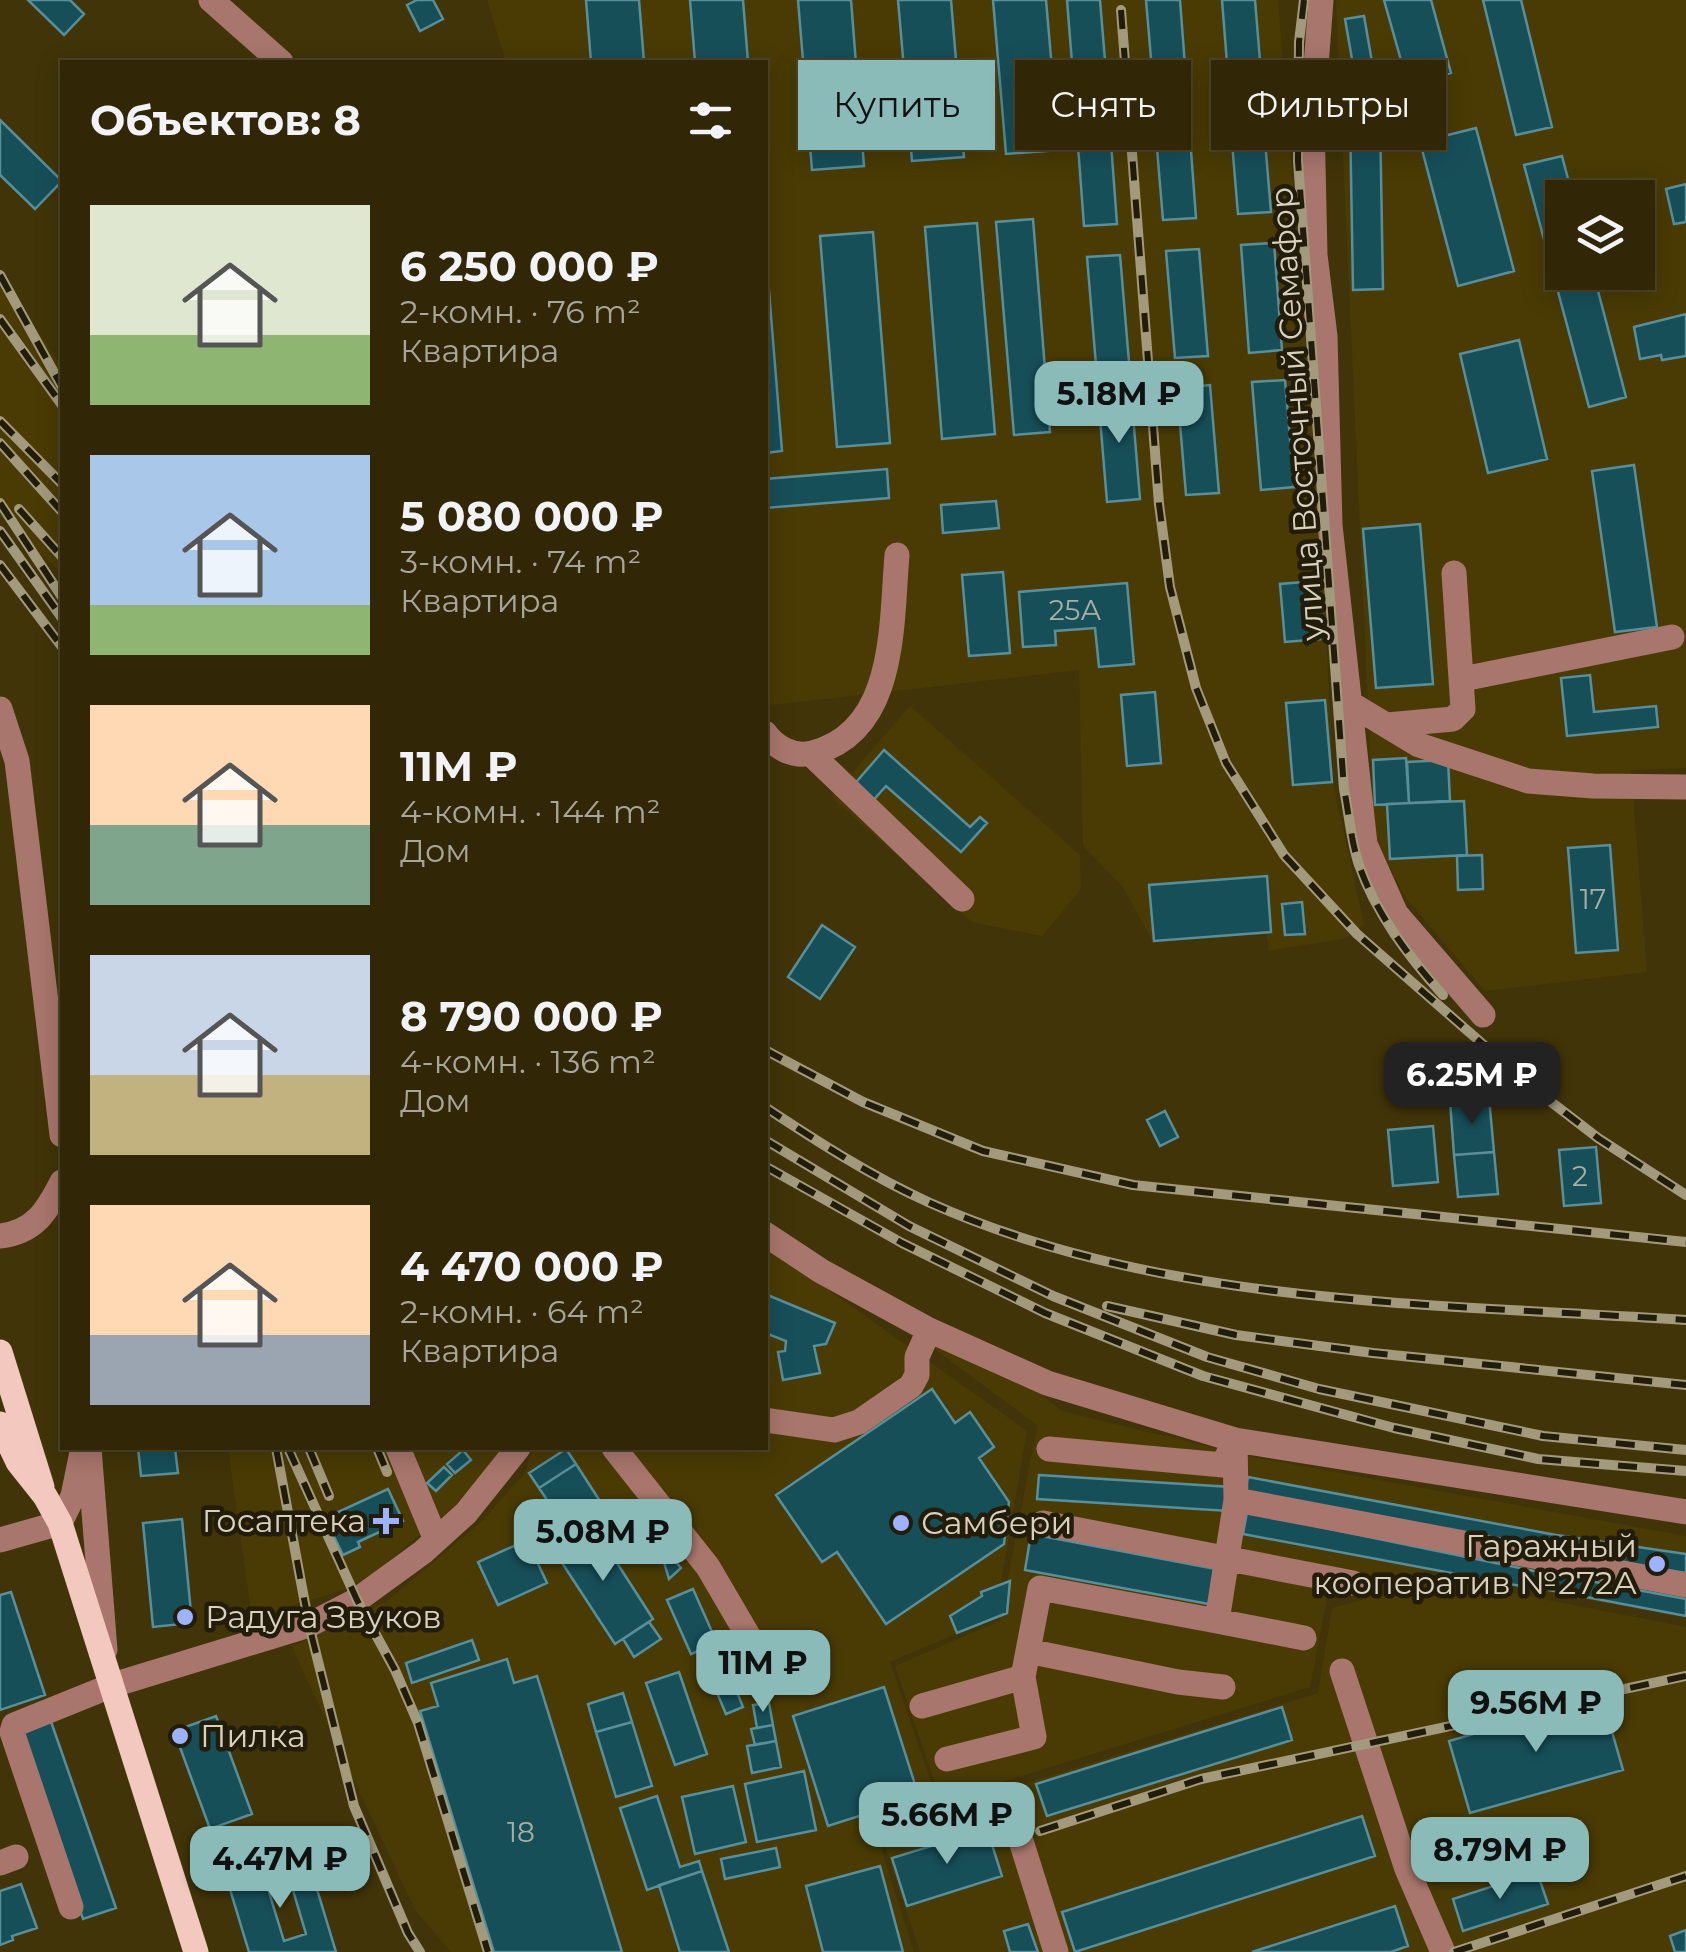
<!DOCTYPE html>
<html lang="ru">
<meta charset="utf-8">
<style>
:root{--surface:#312706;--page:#392f10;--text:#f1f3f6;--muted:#a8a59b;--line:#4c4428;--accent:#8bbbb9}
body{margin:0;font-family:Montserrat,sans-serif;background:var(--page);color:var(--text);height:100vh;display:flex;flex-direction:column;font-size:38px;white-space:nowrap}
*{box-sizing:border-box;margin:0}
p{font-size:32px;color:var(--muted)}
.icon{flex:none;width:55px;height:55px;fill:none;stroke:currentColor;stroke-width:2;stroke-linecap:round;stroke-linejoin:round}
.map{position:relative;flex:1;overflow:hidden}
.sheet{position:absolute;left:60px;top:60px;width:708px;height:1390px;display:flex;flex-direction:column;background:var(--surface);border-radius:0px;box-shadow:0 5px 25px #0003,0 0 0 2px var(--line)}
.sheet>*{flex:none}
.hud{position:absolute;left:798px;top:60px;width:738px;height:90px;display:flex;gap:20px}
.controls{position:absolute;left:1545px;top:180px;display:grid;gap:20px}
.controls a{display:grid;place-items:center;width:110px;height:110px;border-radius:0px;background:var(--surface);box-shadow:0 5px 25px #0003,0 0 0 2px var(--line);font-size:50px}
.price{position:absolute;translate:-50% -85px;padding:0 22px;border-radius:20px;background:var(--accent);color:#111;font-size:32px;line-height:65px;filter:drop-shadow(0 2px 5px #0008)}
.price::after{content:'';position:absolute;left:50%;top:60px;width:30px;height:22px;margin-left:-15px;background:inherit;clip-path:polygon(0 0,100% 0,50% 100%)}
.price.on{background:#222;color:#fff}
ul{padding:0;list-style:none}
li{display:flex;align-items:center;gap:30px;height:250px;padding:0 30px}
li span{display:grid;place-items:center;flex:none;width:280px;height:200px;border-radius:0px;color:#555}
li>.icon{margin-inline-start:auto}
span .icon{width:120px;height:120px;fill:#fffc;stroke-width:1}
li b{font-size:42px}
h2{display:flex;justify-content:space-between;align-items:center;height:120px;padding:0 30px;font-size:42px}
.chip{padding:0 35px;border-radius:0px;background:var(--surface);box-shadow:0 5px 25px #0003,0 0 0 2px var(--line);font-size:35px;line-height:90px}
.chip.on{background:var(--accent);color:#111}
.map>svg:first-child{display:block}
.built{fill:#4a3b04;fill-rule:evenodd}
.building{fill:#174f59;stroke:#588f9a;stroke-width:2.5}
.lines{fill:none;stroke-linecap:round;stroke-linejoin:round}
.minor{stroke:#a8766c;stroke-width:25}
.major{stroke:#f2c8bf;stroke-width:25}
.rail-casing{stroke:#a39a7d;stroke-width:10}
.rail{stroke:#221c0b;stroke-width:6;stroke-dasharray:19;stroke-linecap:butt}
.poi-dot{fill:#9eb3fd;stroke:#221c0b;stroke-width:4}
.labels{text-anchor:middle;stroke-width:9;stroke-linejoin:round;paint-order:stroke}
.number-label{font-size:28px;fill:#a8b0a3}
.street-label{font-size:32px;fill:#d9d1bc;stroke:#221c0b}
.poi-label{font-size:32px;fill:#d9d1bc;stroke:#221c0b;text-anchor:start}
</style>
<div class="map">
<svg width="1686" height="1952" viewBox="0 0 1686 1952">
<rect width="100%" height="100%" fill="#413408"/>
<path class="built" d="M487 0H1278L1321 527 1333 782 1364 924 1347 938 1269 951 1266 934 1153 942 1123 887 1083 846 1079 670 772 705 765 693V62H506Z
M1336 0H1686V768L1631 770 1647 972 1485 991 1405 897 1374 837ZM1562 198H1638V272H1562Z
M0 275 62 367V574L0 516Z
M910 706 1080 855 1081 889 1042 936 972 922 831 797Z
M765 1245 1027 1431 995 1617 890 1662 944 1820 879 1841 914 1952H451L415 1910 292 1647 387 1601 480 1523 526 1472 532 1448H765Z
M952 1326 1062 1411 1247 1456 1686 1536V1618L1429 1570 1328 1593 1310 1687 941 1801 895 1666 1000 1621 1037 1425 929 1345Z
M228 1448H506L453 1507 361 1584 252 1619Z
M1441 1579 1686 1627V1952H920L884 1843 954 1823 946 1808 1318 1693 1332 1608Z"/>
<path class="building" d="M28 0H70L84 14 64 35Z
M417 0H433L443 19 420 31 407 5Z
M586 0H639L644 62H591Z
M690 0H743L748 62H695Z
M798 0H851L864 166 812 170Z
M898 0H951L964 157 912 161Z
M993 0H1046L1059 150 1006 154Z
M1067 0H1100L1107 85 1074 88Z
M1146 0H1180L1186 79 1153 82Z
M1222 0H1255L1261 73 1228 76Z
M1384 0H1431L1451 73 1408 85Z
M1483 0H1521L1552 127 1516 135Z
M1364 16 1379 102 1360 105 1345 19Z
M1262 105 1271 212 1238 214 1229 107Z
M1188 110 1196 218 1163 220 1154 113Z
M1109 116 1117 224 1084 226 1076 119Z
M1350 116H1380L1383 289 1353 290Z
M0 120 62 181 35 209 0 175Z
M1476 128 1514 271 1458 286 1420 142Z
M1562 156 1573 198H1562V272H1593L1626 397 1589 407 1524 165Z
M1632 180 1635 198H1598L1596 188Z
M1686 184V222L1674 224 1666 189Z
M1033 219 1050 432 1014 435 996 222Z
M977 223 995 434 942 439 925 227Z
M873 232 890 443 837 447 820 236Z
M765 242 782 451 765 453Z
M1274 243 1282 350 1249 353 1241 245Z
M1199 249 1208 356 1175 358 1166 251Z
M1120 255 1129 362 1096 365 1087 257Z
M1686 314V356L1662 360 1661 355 1640 359 1634 327Z
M1519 340 1547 459 1488 473 1460 354Z
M1285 380 1294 487 1261 490 1252 382Z
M1210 385 1219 493 1186 495 1177 388Z
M1131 391 1140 499 1107 502 1098 394Z
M1634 465 1657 627 1615 632 1592 471Z
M887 469 889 498 765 508V479Z
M996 501 999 528 943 533 941 505Z
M1420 524 1433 684 1376 688 1363 529Z
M1003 572 1010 653 969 656 962 575Z
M1315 581 1320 639 1285 642 1280 584Z
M1127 583 1134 664 1099 667 1095 628 1055 631 1056 645 1023 647 1019 592Z
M1590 675 1594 712 1656 706 1658 727 1567 736 1561 678Z
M1155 692 1161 763 1127 766 1121 695Z
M1325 700 1332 782 1293 785 1286 703Z
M884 750 970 827 980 817 987 823 961 852 886 786 870 804 851 788Z
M1406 758 1409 803 1375 805 1373 760Z
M1448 760 1450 801 1409 803 1407 762Z
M1464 801 1467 855 1390 859 1387 804Z
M1610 845 1618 950 1576 953 1568 848Z
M1482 855 1483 889 1458 890 1457 856Z
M1267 876 1271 932 1154 941 1149 885Z
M1302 902 1305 934 1285 935 1282 904Z
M822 925 855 947 820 999 788 977Z
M1489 1098 1494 1152 1454 1155 1450 1101Z
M1165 1111 1178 1137 1160 1146 1147 1120Z
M1433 1126 1438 1182 1393 1186 1388 1130Z
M1596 1147 1601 1203 1564 1206 1559 1150Z
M1494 1152 1498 1194 1458 1197 1454 1155Z
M765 1294 835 1323 826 1344 814 1346 820 1373 783 1380 778 1352 785 1351 786 1341 765 1333Z
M932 1389 955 1423 970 1412 994 1447 979 1458 1009 1502 1004 1544 886 1624 837 1552 822 1562 776 1495Z
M138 1448H175L178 1473 141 1476Z
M566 1449 576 1464 539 1488 529 1473Z
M463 1450 471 1460 455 1473 447 1464Z
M576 1464 607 1512 572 1537 539 1488Z
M444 1467 452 1475 436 1491 427 1483Z
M1039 1475 1231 1487 1229 1511 1037 1499Z
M1248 1477 1556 1535 1553 1551 1245 1493Z
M388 1489 403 1521 358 1542 360 1547 343 1555 325 1518Z
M607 1512 629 1540 614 1551 592 1524Z
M1247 1512 1544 1573 1542 1590 1243 1534Z
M182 1519 192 1623 153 1627 143 1523Z
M592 1524 653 1619 615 1644 553 1549Z
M1031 1534 1221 1570 1214 1605 1025 1570Z
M1556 1535 1686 1554V1573L1553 1551Z
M527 1540 547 1583 498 1605 478 1562Z
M658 1542 681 1568 669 1579Z
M1552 1574 1686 1599V1616L1549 1590Z
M1010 1581 1007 1613 957 1633 950 1616 982 1596 981 1592Z
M693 1589 717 1643 691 1654 667 1600Z
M11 1592 45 1695 0 1710V1595Z
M649 1622 661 1639 634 1657 623 1639Z
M472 1640 479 1660 412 1683 406 1663Z
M717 1643 743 1707 726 1714 699 1650Z
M507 1659 514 1683 537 1676 622 1952H494L420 1711 438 1706 431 1683Z
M679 1672 707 1754 675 1765 646 1683Z
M884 1687 919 1797 828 1826 793 1716Z
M623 1693 632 1722 596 1732 588 1704Z
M1602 1697 1623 1770 1470 1813 1449 1741Z
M769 1703 773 1725 757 1728 753 1705Z
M1282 1707 1292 1740 1047 1816 1036 1784Z
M48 1713 116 1908 83 1919 16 1724Z
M216 1716 252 1814 210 1829 174 1731Z
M632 1722 652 1786 616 1797 596 1732Z
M773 1725 776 1741 755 1745 751 1729Z
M776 1741 781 1767 752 1773 747 1746Z
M804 1771 816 1830 757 1842 745 1784Z
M733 1786 746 1842 695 1854 682 1797Z
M657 1796 680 1867 699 1861 702 1871 647 1890 620 1808Z
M1362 1816 1375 1856 1075 1952 1062 1912Z
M987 1829 1002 1876 907 1906 892 1858Z
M776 1848 780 1867 725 1879 721 1859Z
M306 1853 336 1952H249L226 1876 261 1866 284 1941 306 1934 284 1860Z
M880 1866 903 1952H823L806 1886Z
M702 1871 729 1952H680L659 1885Z
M1537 1872 1548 1904 1463 1931 1453 1899Z
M21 1884 37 1928 12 1936 13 1940 0 1945V1891Z
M1395 1906 1408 1946 1391 1952H1252Z
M1028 1924 1038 1952H1010L1004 1931Z
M1686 1930V1952H1675L1670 1936Z"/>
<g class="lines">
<path class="minor" d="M211 0 281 62
M1321 0 1312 119 1315 255 1325 336 1330 525 1365 844 1396 914 1483 1015
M1463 679 1672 637
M1351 704 1419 745 1528 781 1593 786 1686 787
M0 709 17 761 62 1135
M1387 725 1453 719 1463 709 1454 573
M765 733C775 747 793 758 812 753 897 732 891 624 897 555
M811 754 962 899
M765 1234 821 1271 929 1330 1047 1383 1235 1440 1236 1500 1686 1585
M0 1236C35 1232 47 1211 62 1182
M765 1420 834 1430 859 1422 911 1386 917 1375V1357L929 1330
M89 1448 105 1650
M398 1448 436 1540
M614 1448 708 1567 767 1668 776 1672 793 1664
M1049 1449 1223 1465 1235 1440 1686 1512
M1236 1500 1217 1621 1304 1638
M1043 1523 1353 1583
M0 1540 60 1523 73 1496 81 1457
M1028 1651 1178 1682 1223 1687
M1342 1671 1407 1869 1443 1952
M922 1706 1023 1677 1040 1588 1217 1621
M947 1759 1034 1737 1023 1677
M1015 1822 1056 1952
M0 1863 16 1857
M71 1907 12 1732 14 1725 113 1685 309 1625 357 1600 423 1552 466 1513 518 1448"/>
<path class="major" d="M0 1352 42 1487
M0 1424 18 1462 45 1496 60 1523 196 1952"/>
<defs>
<path id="rail" d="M1304 0 1299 42 1298 161 1344 789C1349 814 1351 841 1359 865 1376 914 1409 957 1443 995
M1121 10 1159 504 1170 587 1196 688 1226 763 1284 855 1357 934 1533 1088 1598 1138 1686 1195
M0 275 62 387
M0 319 62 405
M0 421 62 484
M0 443 62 512
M0 503 62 597
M19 509 62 557
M0 531 62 618
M0 565 62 647
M765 1050 863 1102 983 1151 1133 1185 1686 1242
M765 1107C818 1142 871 1176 928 1202 1162 1307 1435 1303 1686 1320
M765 1140 909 1226 1053 1296 1207 1357 1319 1389 1543 1436 1686 1450
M765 1166 902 1243 1045 1313 1203 1376 1394 1428 1538 1459 1686 1471
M1107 1306 1236 1335 1373 1353 1686 1385
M276 1448 309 1625 354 1806 408 1933 420 1952
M288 1448 357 1600 395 1670 418 1723 488 1952
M309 1448 329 1496
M377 1448 387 1472
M1040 1831 1201 1779 1686 1676
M1454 1952 1686 1876"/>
</defs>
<use href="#rail" class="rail-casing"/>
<use href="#rail" class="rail"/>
</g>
<g class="poi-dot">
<path d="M381 1506h10v10h10v10h-10v10h-10v-10h-10v-10h10z"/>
<circle cx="901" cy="1523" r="10"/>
<circle cx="1657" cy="1564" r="10"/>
<circle cx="185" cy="1617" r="10"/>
<circle cx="180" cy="1736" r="10"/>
</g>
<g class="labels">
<g class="number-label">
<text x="1075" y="620">25А</text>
<text x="1593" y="909">17</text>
<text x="1580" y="1186">2</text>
<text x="521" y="1842">18</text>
</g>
<g class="street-label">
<text transform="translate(1297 414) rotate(-94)" y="11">улица Восточный Семафор</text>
</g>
<g class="poi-label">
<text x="366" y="1532" text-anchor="end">Госаптека</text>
<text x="921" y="1534">Самбери</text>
<text x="1637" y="1557" text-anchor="end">Гаражный<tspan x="1637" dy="37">кооператив №272А</tspan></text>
<text x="205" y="1628">Радуга Звуков</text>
<text x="200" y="1747">Пилка</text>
</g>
</g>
</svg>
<div class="controls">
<a><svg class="icon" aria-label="layers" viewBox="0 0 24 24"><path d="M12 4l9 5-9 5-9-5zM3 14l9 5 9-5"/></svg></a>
</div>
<b class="price" style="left:1119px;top:446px">5.18M ₽</b>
<b class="price on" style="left:1472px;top:1127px">6.25M ₽</b>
<b class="price" style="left:603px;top:1584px">5.08M ₽</b>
<b class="price" style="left:763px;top:1715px">11M ₽</b>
<b class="price" style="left:1536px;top:1755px">9.56M ₽</b>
<b class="price" style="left:947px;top:1867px">5.66M ₽</b>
<b class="price" style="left:1500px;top:1902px">8.79M ₽</b>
<b class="price" style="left:280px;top:1911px">4.47M ₽</b>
<div class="hud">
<a class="chip on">Купить</a>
<a class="chip">Снять</a>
<a class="chip">Фильтры</a>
</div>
<section class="sheet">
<h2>Объектов: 8<svg class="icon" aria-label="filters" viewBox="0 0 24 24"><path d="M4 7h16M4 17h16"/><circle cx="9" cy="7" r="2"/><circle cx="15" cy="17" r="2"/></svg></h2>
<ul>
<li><span style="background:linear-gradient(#dfe7d0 65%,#8fb573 0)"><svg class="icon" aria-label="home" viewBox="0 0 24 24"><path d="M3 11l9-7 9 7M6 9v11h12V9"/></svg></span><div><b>6 250 000 ₽</b><p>2-комн. · 76 m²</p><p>Квартира</p></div></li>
<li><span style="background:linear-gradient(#a9c7e8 75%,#8fb573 0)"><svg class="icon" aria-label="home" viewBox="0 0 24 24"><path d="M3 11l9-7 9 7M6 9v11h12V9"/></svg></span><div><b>5 080 000 ₽</b><p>3-комн. · 74 m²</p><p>Квартира</p></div></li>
<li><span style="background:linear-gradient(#ffd9b3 60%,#7fa58c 0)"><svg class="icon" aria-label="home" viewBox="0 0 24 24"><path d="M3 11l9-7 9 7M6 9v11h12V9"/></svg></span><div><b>11M ₽</b><p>4-комн. · 144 m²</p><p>Дом</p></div></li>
<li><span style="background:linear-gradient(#c9d6e8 60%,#c2b280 0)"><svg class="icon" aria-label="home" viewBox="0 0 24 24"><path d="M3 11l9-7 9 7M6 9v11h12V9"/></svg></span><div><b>8 790 000 ₽</b><p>4-комн. · 136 m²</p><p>Дом</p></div></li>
<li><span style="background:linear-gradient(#ffd9b3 65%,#9aa5b1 0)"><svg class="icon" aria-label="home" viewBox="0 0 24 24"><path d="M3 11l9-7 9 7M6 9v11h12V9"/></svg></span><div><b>4 470 000 ₽</b><p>2-комн. · 64 m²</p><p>Квартира</p></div></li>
</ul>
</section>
</div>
